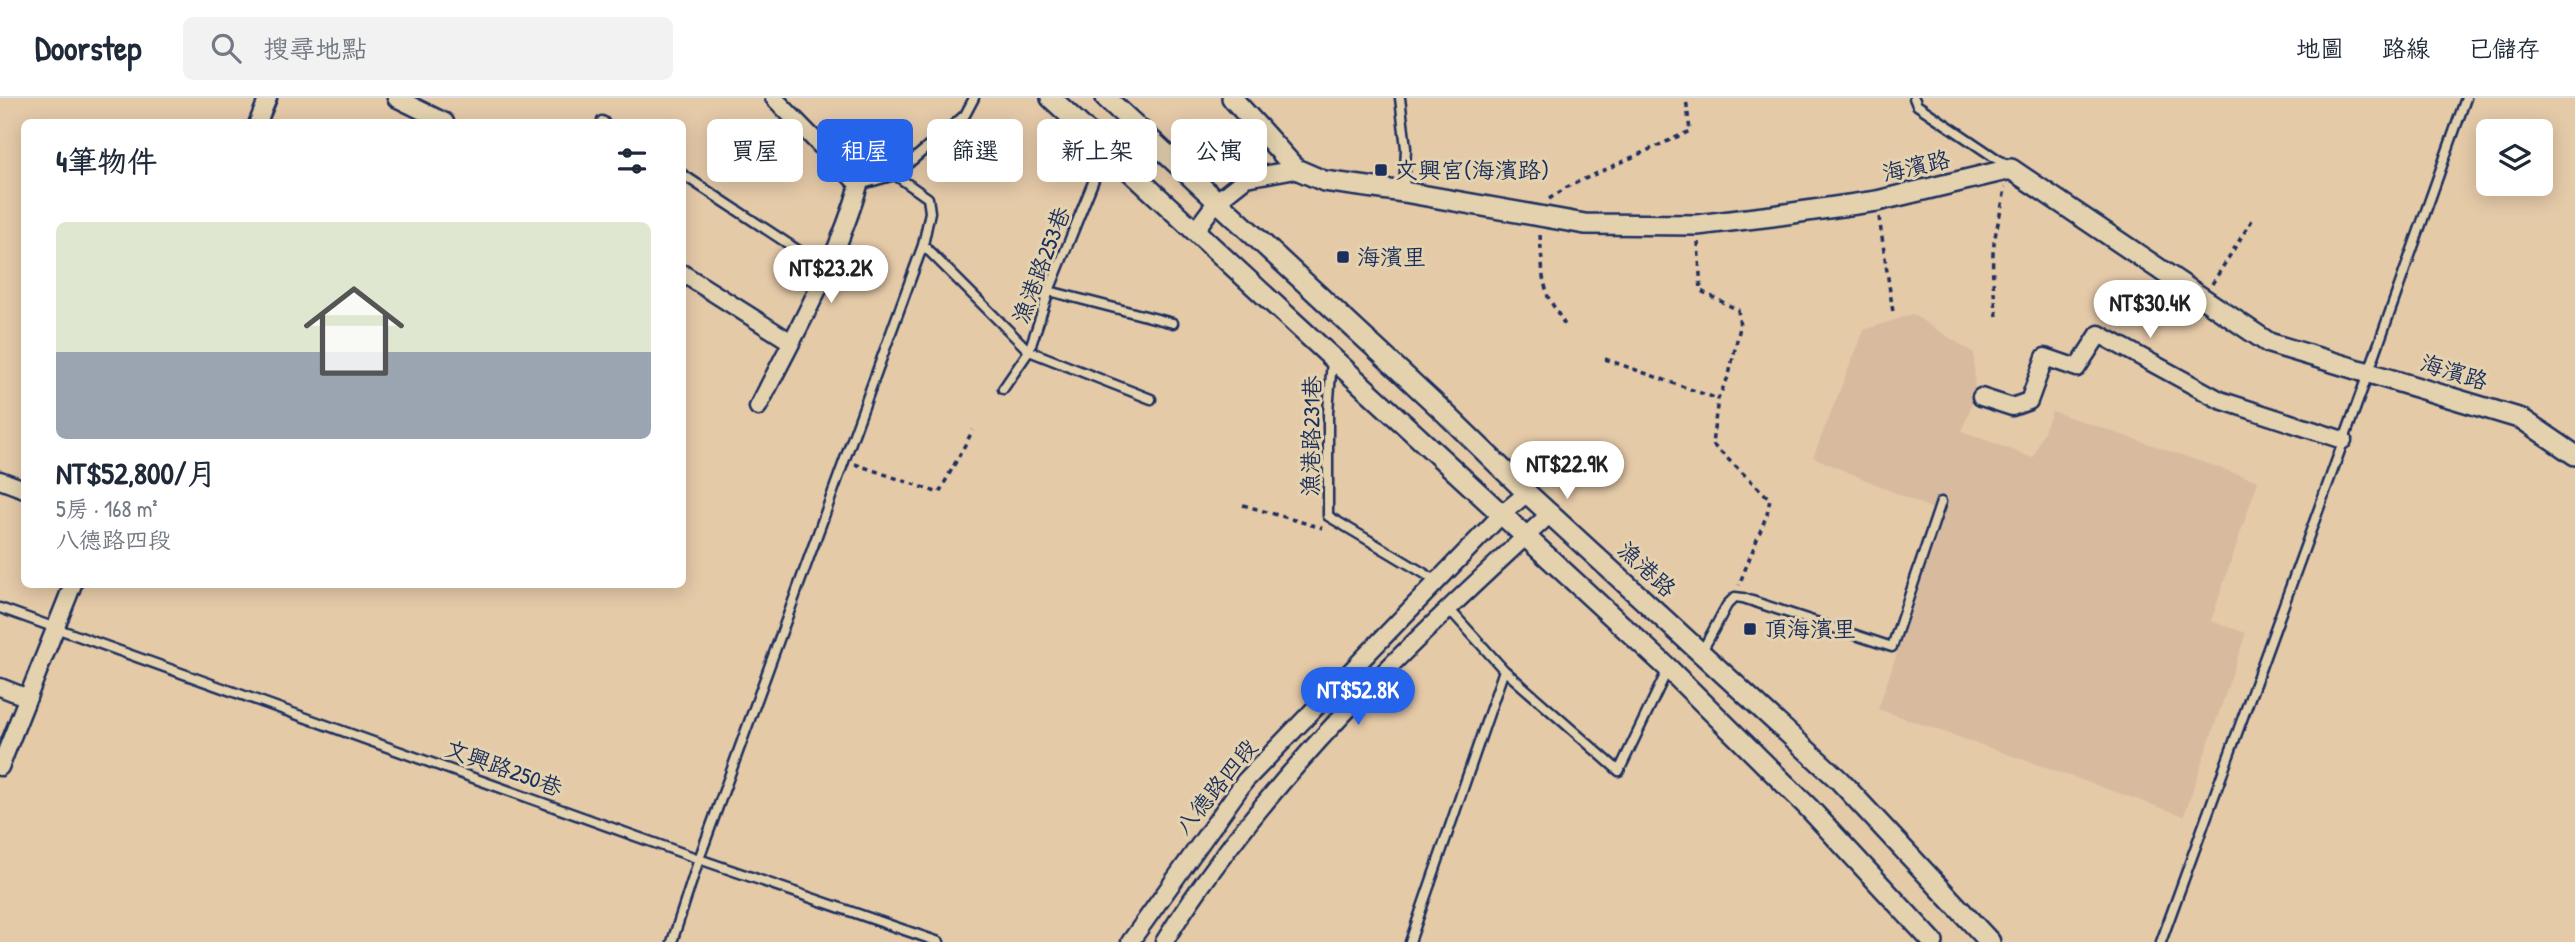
<!DOCTYPE html>
<html lang="zh-TW">
<meta charset="utf-8">
<style>
:root{--surface:#fff;--page:#f2f2f3;--text:#1f2937;--muted:#747a83;--line:#e0e1e3;--accent:#2563eb}
body{margin:0;font-family:"Patrick Hand","LXGW WenKai TC",sans-serif;background:var(--page);color:var(--text);height:100vh;display:flex;flex-direction:column;font-size:26px;white-space:nowrap}
*{box-sizing:border-box;margin:0}
p{font-size:23px;color:var(--muted)}
.icon{flex:none;width:38px;height:38px;fill:none;stroke:currentColor;stroke-width:2;stroke-linecap:round;stroke-linejoin:round}
.map{position:relative;flex:1;overflow:hidden}
.details{position:absolute;left:21px;top:21px;width:665px;height:469px;display:flex;flex-direction:column;background:var(--surface);border-radius:10px;box-shadow:0 4px 18px #0003}
.details>*{flex:none}
.banner{position:absolute;left:707px;top:21px;width:665px;height:63px;display:flex;gap:14px}
.buttons{position:absolute;left:2476px;top:21px;display:grid;gap:14px}
.buttons a{display:grid;place-items:center;width:77px;height:77px;border-radius:10px;background:var(--surface);box-shadow:0 4px 18px #0003;font-size:35px}
.price{position:absolute;translate:-50% -60px;padding:0 16px;border-radius:24px;background:#fff;color:#222;font-size:23px;line-height:46px;filter:drop-shadow(0 2px 4px #0008)}
.price::after{content:'';position:absolute;left:50%;top:42px;width:21px;height:16px;margin-left:-10px;background:inherit;clip-path:polygon(0 0,100% 0,50% 100%)}
.price.selected{background:var(--accent);color:#fff}
ul{padding:0;list-style:none}
li{display:grid;align-content:center;gap:14px;height:371px;padding:0 35px}
li+li{border-top:2px solid var(--line)}
li span{display:grid;place-items:center;height:217px;border-radius:10px;color:#555}
li>.icon{margin-inline-start:auto}
span .icon{width:126px;height:126px;fill:#fffc;stroke-width:1}
li b{font-size:30px}
h2{display:flex;justify-content:space-between;align-items:center;height:84px;padding:0 35px;font-size:30px}
.chip{padding:0 24px;border-radius:10px;background:var(--surface);box-shadow:0 4px 18px #0003;font-size:24px;line-height:63px}
.chip.selected{background:var(--accent);color:#fff}
header{display:flex;align-items:center;gap:42px;box-sizing:border-box;height:98px;padding:0 35px;background:var(--surface);border-bottom:2px solid var(--line)}
header strong{font-size:33px}
nav{display:flex;gap:38px;margin-inline-start:auto;font-size:24px}
.search{width:490px;height:63px;background:var(--page);display:flex;align-items:center;gap:18px;box-sizing:border-box;padding:0 24px;border-radius:10px;color:var(--muted);font-size:26px}
.map>svg:first-child{display:block}
.built{fill:#d8bb9f}
.lines{fill:none;stroke-linecap:round;stroke-linejoin:round}
.service-casing{stroke:#1b2f5e;stroke-width:13}
.minor-casing{stroke:#1b2f5e;stroke-width:21}
.tertiary-casing{stroke:#1b2f5e;stroke-width:24}
.path{stroke:#1b2f5e;stroke-width:3.5;stroke-dasharray:5 5;stroke-linecap:butt}
.service{stroke:#e4d2af;stroke-width:8}
.minor{stroke:#e4d2af;stroke-width:16}
.tertiary{stroke:#e4d2af;stroke-width:19}
.poi-dot{fill:#1b2f5e;stroke:#e4d2af;stroke-width:2.5}
.labels{text-anchor:middle;stroke-width:6;stroke-linejoin:round;paint-order:stroke}
.street-label{font-size:23px;fill:#1b2f5e;stroke:#e4d2af}
.poi-label{font-size:23px;fill:#1b2f5e;stroke:#e4d2af;text-anchor:start}
</style>
<header>
<strong>Doorstep</strong>
<div class="search"><svg class="icon" aria-label="search" viewBox="0 0 24 24"><circle cx="10" cy="10" r="6"/><path d="M15 15l6 6"/></svg>搜尋地點</div>
<nav><a>地圖</a><a>路線</a><a>已儲存</a></nav>
</header>
<div class="map">
<svg width="2575" height="844" viewBox="0 0 2575 844">
<rect width="100%" height="100%" fill="#e5caa8"/>
<filter id="ink" filterUnits="userSpaceOnUse"><feTurbulence type="fractalNoise" baseFrequency=".0143" numOctaves="2"/><feDisplacementMap in="SourceGraphic" scale="14" xChannelSelector="R" yChannelSelector="G"/><feConvolveMatrix kernelMatrix="1 2 1 2 8 2 1 2 1" color-interpolation-filters="sRGB"/></filter>
<g filter="url(#ink)">
<path class="built" d="M1912 216 1974 255 1975 297 1962 333 2033 360 2052 313 2258 383 2211 523 2246 535 2184 718 1878 611 1944 416 1813 359 1864 232Z"/>
<g class="lines">
<defs>
<path id="service" d="M1400 0 1406 50 1404 94
M1914 0 1917 7 2009 69
M602 23 604 24
M682 76 828 172
M859 87 895 77 965 17 974 0
M923 147 1029 253 1151 301
M1049 193 1173 225
M1332 262 1328 314V418L1437 483
M1003 291 1029 253 1049 193 1106 52
M0 510 699 761 939 844
M1450 512 1504 572 1619 673 1668 571
M1701 555 1727 507 1735 499 1743 500 1892 549 1941 404
M672 844 699 761 923 147 930 114 928 100 895 77
M1410 844 1504 572
M2161 844 2369 273 2466 0"/>
<path id="minor" d="M396 0 445 24
M258 24 268 0
M1194 134 1217 103 1246 80 1296 71
M682 175 791 244
M1981 299 2012 309 2029 303 2045 259 2077 270 2099 236 2220 302 2343 342
M758 309C795 236 836 165 859 87L774 0
M0 382 24 391
M0 589 28 600
M0 669 73 486
M1130 844 1245 683 1502 416 1527 395
M1164 844C1265 681 1410 545 1551 415"/>
<path id="tertiary" d="M1051 0 1668 570 1808 709 1933 844
M1106 0 1443 313 1527 395 1839 682 1990 844
M1232 0 1296 71 1324 83 1404 94 1585 126 1697 127 1772 118 1877 103 2011 71 2269 245 2522 321 2575 357"/>
</defs>
<use href="#service" class="service-casing"/>
<use href="#minor" class="minor-casing"/>
<use href="#tertiary" class="tertiary-casing"/>
<path class="path" d="M1549 101 1567 89 1690 33 1686 0
M1879 119 1893 214
M1540 137 1543 179 1548 199 1565 227
M1698 144 1701 193 1738 212 1740 229 1729 277 1718 301 1712 346 1770 401 1767 416 1739 487
M2212 186 2254 119
M1997 218C1993 190 1990 162 1996 134 1999 119 2003 105 2005 89
M1605 261 1718 301
M855 366 939 395 973 332
M1243 407 1322 430"/>
<use href="#service" class="service"/>
<use href="#minor" class="minor"/>
<use href="#tertiary" class="tertiary"/>
</g>
</g>
<g class="poi-dot">
<rect x="1374" y="65" width="14" height="14" rx="3.5"/>
<rect x="1336" y="152" width="14" height="14" rx="3.5"/>
<rect x="1743" y="524" width="14" height="14" rx="3.5"/>
</g>
<g class="labels">
<g class="street-label">
<text transform="translate(1916 68) rotate(-13)" y="8">海濱路</text>
<text transform="translate(1041 167) rotate(-69)" y="8">漁港路253巷</text>
<text transform="translate(2454 274) rotate(17)" y="8">海濱路</text>
<text transform="translate(1311 338) rotate(-89)" y="8">漁港路231巷</text>
<text transform="translate(1647 471) rotate(43)" y="8">漁港路</text>
<text transform="translate(504 670) rotate(20)" y="8">文興路250巷</text>
<text transform="translate(1216 689) rotate(-51)" y="8">八德路四段</text>
</g>
<g class="poi-label">
<text x="1395" y="80">文興宮(海濱路)</text>
<text x="1357" y="167">海濱里</text>
<text x="1764" y="539">頂海濱里</text>
</g>
</g>
</svg>
<div class="buttons">
<a><svg class="icon" aria-label="layers" viewBox="0 0 24 24"><path d="M12 4l9 5-9 5-9-5zM3 14l9 5 9-5"/></svg></a>
</div>
<b class="price" style="left:831px;top:207px">NT$23.2K</b>
<b class="price" style="left:2150px;top:242px">NT$30.4K</b>
<b class="price" style="left:1567px;top:403px">NT$22.9K</b>
<b class="price selected" style="left:1358px;top:629px">NT$52.8K</b>
<div class="banner">
<a class="chip">買屋</a>
<a class="chip selected">租屋</a>
<a class="chip">篩選</a>
<a class="chip">新上架</a>
<a class="chip">公寓</a>
</div>
<section class="details">
<h2>4筆物件<svg class="icon" aria-label="filters" viewBox="0 0 24 24"><path d="M4 7h16M4 17h16"/><circle cx="9" cy="7" r="2"/><circle cx="15" cy="17" r="2"/></svg></h2>
<ul>
<li><span style="background:linear-gradient(#dfe7d0 60%,#9aa5b1 0)"><svg class="icon" aria-label="home" viewBox="0 0 24 24"><path d="M3 11l9-7 9 7M6 9v11h12V9"/></svg></span><div><b>NT$52,800/月</b><p>5房 · 168 m²</p><p>八德路四段</p></div></li>
</ul>
</section>
</div>
